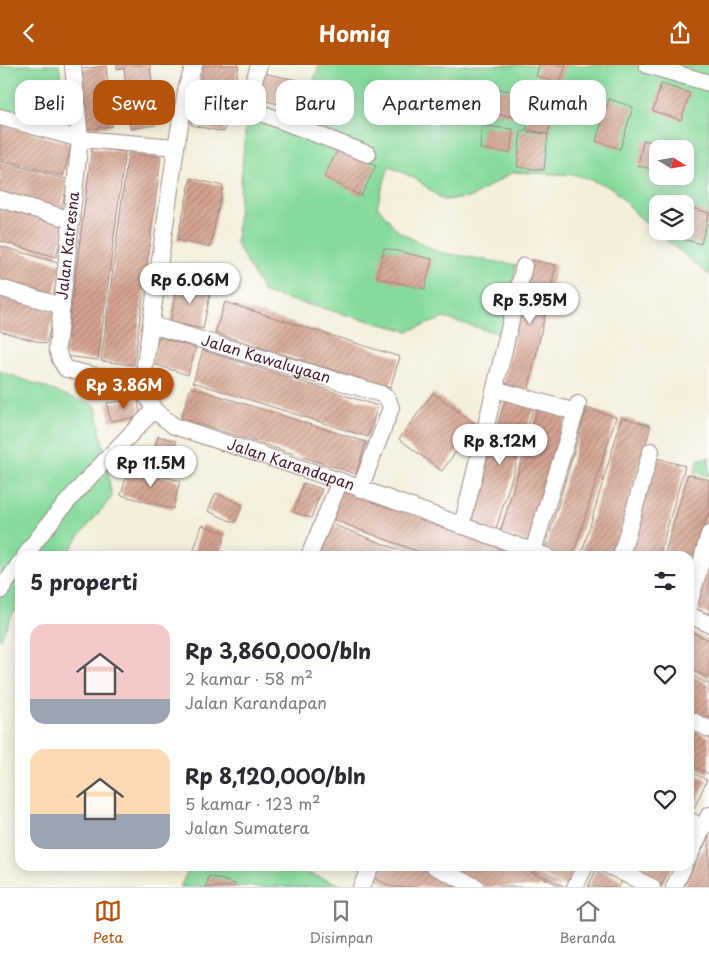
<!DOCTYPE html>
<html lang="id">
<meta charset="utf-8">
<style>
:root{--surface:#fff;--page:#f2f2f3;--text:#2b2b33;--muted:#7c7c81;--line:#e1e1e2;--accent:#b45309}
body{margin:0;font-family:"Playpen Sans",sans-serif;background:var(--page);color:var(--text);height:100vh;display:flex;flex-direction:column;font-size:19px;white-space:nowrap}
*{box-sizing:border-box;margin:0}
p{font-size:16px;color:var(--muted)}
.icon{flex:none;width:28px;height:28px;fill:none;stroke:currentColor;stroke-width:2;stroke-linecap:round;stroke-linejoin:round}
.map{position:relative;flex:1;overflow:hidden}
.side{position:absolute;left:15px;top:486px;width:679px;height:320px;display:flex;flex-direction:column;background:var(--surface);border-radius:15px;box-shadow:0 2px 12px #0003}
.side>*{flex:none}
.hud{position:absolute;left:15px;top:15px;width:680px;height:45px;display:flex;gap:10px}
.needle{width:32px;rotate:101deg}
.fabs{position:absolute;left:649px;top:75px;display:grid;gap:10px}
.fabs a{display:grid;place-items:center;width:45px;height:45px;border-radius:10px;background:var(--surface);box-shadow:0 2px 12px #0003;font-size:25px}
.price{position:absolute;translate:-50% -42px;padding:0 11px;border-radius:18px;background:#fff;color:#222;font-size:16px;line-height:32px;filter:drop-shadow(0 1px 2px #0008)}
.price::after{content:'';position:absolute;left:50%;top:30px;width:15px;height:11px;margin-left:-8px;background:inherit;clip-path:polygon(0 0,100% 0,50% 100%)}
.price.active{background:var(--accent);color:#fff}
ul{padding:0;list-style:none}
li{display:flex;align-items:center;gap:15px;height:125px;padding:0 15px}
li span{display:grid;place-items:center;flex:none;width:140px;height:100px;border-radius:15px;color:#555}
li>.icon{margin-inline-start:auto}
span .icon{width:60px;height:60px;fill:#fffc;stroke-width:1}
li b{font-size:21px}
h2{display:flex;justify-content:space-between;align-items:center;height:60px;padding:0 15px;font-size:21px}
.chip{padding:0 18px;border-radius:15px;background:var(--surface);box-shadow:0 2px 12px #0003;font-size:18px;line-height:45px}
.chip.active{background:var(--accent);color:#fff}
header{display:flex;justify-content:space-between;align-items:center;height:65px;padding:0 15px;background:var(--accent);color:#fff;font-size:22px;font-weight:700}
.dock{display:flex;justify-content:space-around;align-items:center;height:70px;border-top:1px solid var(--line);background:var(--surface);font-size:14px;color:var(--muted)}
.dock a{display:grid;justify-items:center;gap:2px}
.dock .active{color:var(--accent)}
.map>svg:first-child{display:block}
.grass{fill:#85da9d;stroke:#687c64;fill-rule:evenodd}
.building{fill:url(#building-hatch)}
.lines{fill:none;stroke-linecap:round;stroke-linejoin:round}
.minor-casing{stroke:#9f8783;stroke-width:18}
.minor{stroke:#fff;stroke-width:16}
.labels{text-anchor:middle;stroke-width:4;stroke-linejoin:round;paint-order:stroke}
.street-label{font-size:15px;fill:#4a1f2b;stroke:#fdfcf7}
</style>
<header><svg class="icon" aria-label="back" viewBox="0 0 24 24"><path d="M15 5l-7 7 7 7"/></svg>Homiq<svg class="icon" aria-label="share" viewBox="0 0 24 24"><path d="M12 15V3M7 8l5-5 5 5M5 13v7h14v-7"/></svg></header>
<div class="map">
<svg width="709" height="822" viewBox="0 0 709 822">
<defs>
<pattern id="building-hatch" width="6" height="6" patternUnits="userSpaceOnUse" patternTransform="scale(1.25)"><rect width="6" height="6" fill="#d4a392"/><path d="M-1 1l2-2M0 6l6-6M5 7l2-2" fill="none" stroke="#ae8477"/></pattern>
</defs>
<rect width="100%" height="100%" fill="#fdfcf7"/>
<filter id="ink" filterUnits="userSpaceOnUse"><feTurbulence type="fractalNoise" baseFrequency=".02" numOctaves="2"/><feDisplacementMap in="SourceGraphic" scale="10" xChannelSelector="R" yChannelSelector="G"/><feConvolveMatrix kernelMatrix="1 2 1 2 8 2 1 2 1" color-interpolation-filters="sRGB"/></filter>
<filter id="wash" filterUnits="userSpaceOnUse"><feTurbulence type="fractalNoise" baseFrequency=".0096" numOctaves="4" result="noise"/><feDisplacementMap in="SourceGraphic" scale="20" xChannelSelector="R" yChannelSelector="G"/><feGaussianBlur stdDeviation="1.12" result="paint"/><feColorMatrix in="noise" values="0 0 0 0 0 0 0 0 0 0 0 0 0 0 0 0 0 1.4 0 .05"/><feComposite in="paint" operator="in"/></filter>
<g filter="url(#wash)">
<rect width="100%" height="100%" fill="#f4efdb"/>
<path class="grass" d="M0 0H59L67 63 0 46Z
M319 0H709V210L643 156 612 123 577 110 513 107 470 133 443 135 416 114 389 101 377 141 399 167 438 187 516 200 504 270 444 253 408 266 264 228 236 178 247 42 301 54ZM658 84H685V111H658ZM658 139H685V166H658Z
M0 306 96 341 112 432 77 474 67 491H20V547L14 546 0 575Z
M709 392V411L695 407 698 395Z
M190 801H287L347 822H180Z"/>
<g id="blocks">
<path class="building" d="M117 0H150L156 60 130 64 124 3 117 4Z
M204 0H239L224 67 191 60Z
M539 0H566L560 18 536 11Z
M106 1 112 61 86 64 80 4Z
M263 8 301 16 295 43 258 34Z
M661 19 690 28 681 55 653 46Z
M488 22 520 28 516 52 484 47Z
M534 32 556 37 548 69 544 105 517 102 521 66 548 69 526 64Z
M609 34 633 42 620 84 596 76Z
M0 59 72 79 63 111 0 94Z
M482 61 513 64 510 88 480 84Z
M643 75 670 80 669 84H658V105L638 101Z
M339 82 376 101 361 131 324 112Z
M92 83 125 87 98 295 65 291Z
M128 88 161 92 134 300 101 296Z
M0 96 69 115 60 147 0 130Z
M191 113 223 121 210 182 177 175Z
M0 141 65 160 56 192 0 176Z
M685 141 709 148 701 179 665 169 666 166H685Z
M0 181 62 199 53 231 0 216Z
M384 183 432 194 425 224 377 213Z
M531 195 556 200 528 326 503 321Z
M178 216 211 224 203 264 170 257Z
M0 231 55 247 46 279 0 266Z
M225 237 400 292 390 323 215 268Z
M159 272 196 283 188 310 151 298Z
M203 285 378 341 368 372 193 317Z
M191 322 366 377 356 409 181 353Z
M433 328 476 359 442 406 399 374Z
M138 334 140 352 110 356 107 338Z
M505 335 533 344 495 467 467 458Z
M587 343 616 352 573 491H559L544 487Z
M537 345 566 353 528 477 500 468Z
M622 352 651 361 612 491H581Z
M158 371 176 376 169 406 150 402Z
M656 393 685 401 659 491H628Z
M129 402 180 416 173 444 121 430Z
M688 409 709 415V444L689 512V491H664Z
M303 418 322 424 311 453 294 447Z
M342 423 502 483 521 491H430L371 469 330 453Z
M216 428 243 440 235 458 208 446Z
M329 458 415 491H323L317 489Z
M202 460 226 468 218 491H192Z
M709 500V549L695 544Z
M689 566 709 575V613L689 603Z
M689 609 709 619V656L689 646Z
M689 662 709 672V709L689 699Z
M689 706 707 715 693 745 689 743Z
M709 771V822H684L699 791Z
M377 801H426L468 822H392L372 812Z
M443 801H519L562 822H486Z
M524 801H576L566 822Z
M620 801H671L661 821Z
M597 803 622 816 619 822H588Z
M209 811 235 819 234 822H206Z"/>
</g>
</g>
<g filter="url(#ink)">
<use href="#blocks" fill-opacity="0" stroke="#9f8783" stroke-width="1"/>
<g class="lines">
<defs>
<g id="minor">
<path id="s1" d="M194 0 187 21 176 82 142 321 154 345 174 361 340 416 546 491"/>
<path d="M259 0C254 18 247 28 256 46L368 89"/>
<path d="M647 0 709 18"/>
<path d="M0 52 80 74 73 1"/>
<path d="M0 134 72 155"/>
<path d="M0 223 62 241"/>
<path id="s2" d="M152 260 381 329 388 334 391 343 360 424"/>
<path id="s3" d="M142 321 66 304 60 294 57 284 80 74 176 82"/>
<path d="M495 324 576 347"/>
<path d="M462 461 524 201"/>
<path d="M533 486 578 339"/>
<path d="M25 491C62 437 109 392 154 345"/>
<path d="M309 491 340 416"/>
<path d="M621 491 651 386"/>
<path d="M0 526 20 498"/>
<path d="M689 540 709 469"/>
<path d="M689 550 709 559"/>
<path d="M689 654 709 664"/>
<path d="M689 755 703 763"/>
<path d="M689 792 709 750"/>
<path d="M434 801 476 822"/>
<path d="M609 801 652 822"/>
<path d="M361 822 371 801"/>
<path d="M575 822 585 801"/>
<path d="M674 822 684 801"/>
</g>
</defs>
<use href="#minor" class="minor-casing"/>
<use href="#minor" class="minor"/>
</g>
</g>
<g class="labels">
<g class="street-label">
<text dy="5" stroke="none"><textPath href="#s3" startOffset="204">Jalan Katresna</textPath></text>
<text dy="5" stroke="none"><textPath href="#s2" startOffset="119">Jalan Kawaluyaan</textPath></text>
<text dy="5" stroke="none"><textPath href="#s1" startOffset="501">Jalan Karandapan</textPath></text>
</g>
</g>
</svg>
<div class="fabs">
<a><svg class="needle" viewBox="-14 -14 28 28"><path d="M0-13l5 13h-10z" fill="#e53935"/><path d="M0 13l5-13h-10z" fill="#7c7c81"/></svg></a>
<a><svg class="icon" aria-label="layers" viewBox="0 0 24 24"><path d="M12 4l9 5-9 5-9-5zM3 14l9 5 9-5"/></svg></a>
</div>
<b class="price" style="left:190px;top:240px">Rp 6.06M</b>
<b class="price" style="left:530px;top:260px">Rp 5.95M</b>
<b class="price active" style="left:124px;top:345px">Rp 3.86M</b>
<b class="price" style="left:500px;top:401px">Rp 8.12M</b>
<b class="price" style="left:151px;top:423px">Rp 11.5M</b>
<div class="hud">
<a class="chip">Beli</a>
<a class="chip active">Sewa</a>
<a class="chip">Filter</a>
<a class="chip">Baru</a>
<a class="chip">Apartemen</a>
<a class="chip">Rumah</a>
</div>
<section class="side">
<h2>5 properti<svg class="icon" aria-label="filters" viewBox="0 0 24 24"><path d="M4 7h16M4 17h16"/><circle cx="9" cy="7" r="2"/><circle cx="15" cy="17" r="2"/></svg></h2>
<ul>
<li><span style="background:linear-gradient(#f6c9c9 75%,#9aa5b1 0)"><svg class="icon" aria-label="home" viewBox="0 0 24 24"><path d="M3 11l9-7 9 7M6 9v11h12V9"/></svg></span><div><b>Rp 3,860,000/bln</b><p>2 kamar · 58 m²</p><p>Jalan Karandapan</p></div><svg class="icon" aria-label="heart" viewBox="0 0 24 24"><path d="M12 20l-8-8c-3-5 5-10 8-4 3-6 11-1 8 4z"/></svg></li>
<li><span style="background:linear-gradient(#ffd9b3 65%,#9aa5b1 0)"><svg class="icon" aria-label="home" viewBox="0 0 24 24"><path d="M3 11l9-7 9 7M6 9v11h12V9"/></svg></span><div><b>Rp 8,120,000/bln</b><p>5 kamar · 123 m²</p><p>Jalan Sumatera</p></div><svg class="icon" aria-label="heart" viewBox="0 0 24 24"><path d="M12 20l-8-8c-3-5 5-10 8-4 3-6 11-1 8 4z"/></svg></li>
</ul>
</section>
</div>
<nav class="dock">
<a class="active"><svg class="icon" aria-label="map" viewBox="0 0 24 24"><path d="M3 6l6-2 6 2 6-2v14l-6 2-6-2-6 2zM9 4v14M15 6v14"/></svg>Peta</a>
<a><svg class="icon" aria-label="saved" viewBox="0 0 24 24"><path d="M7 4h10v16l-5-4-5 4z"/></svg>Disimpan</a>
<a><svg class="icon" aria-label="home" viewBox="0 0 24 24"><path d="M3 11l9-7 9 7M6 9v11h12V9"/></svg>Beranda</a>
</nav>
